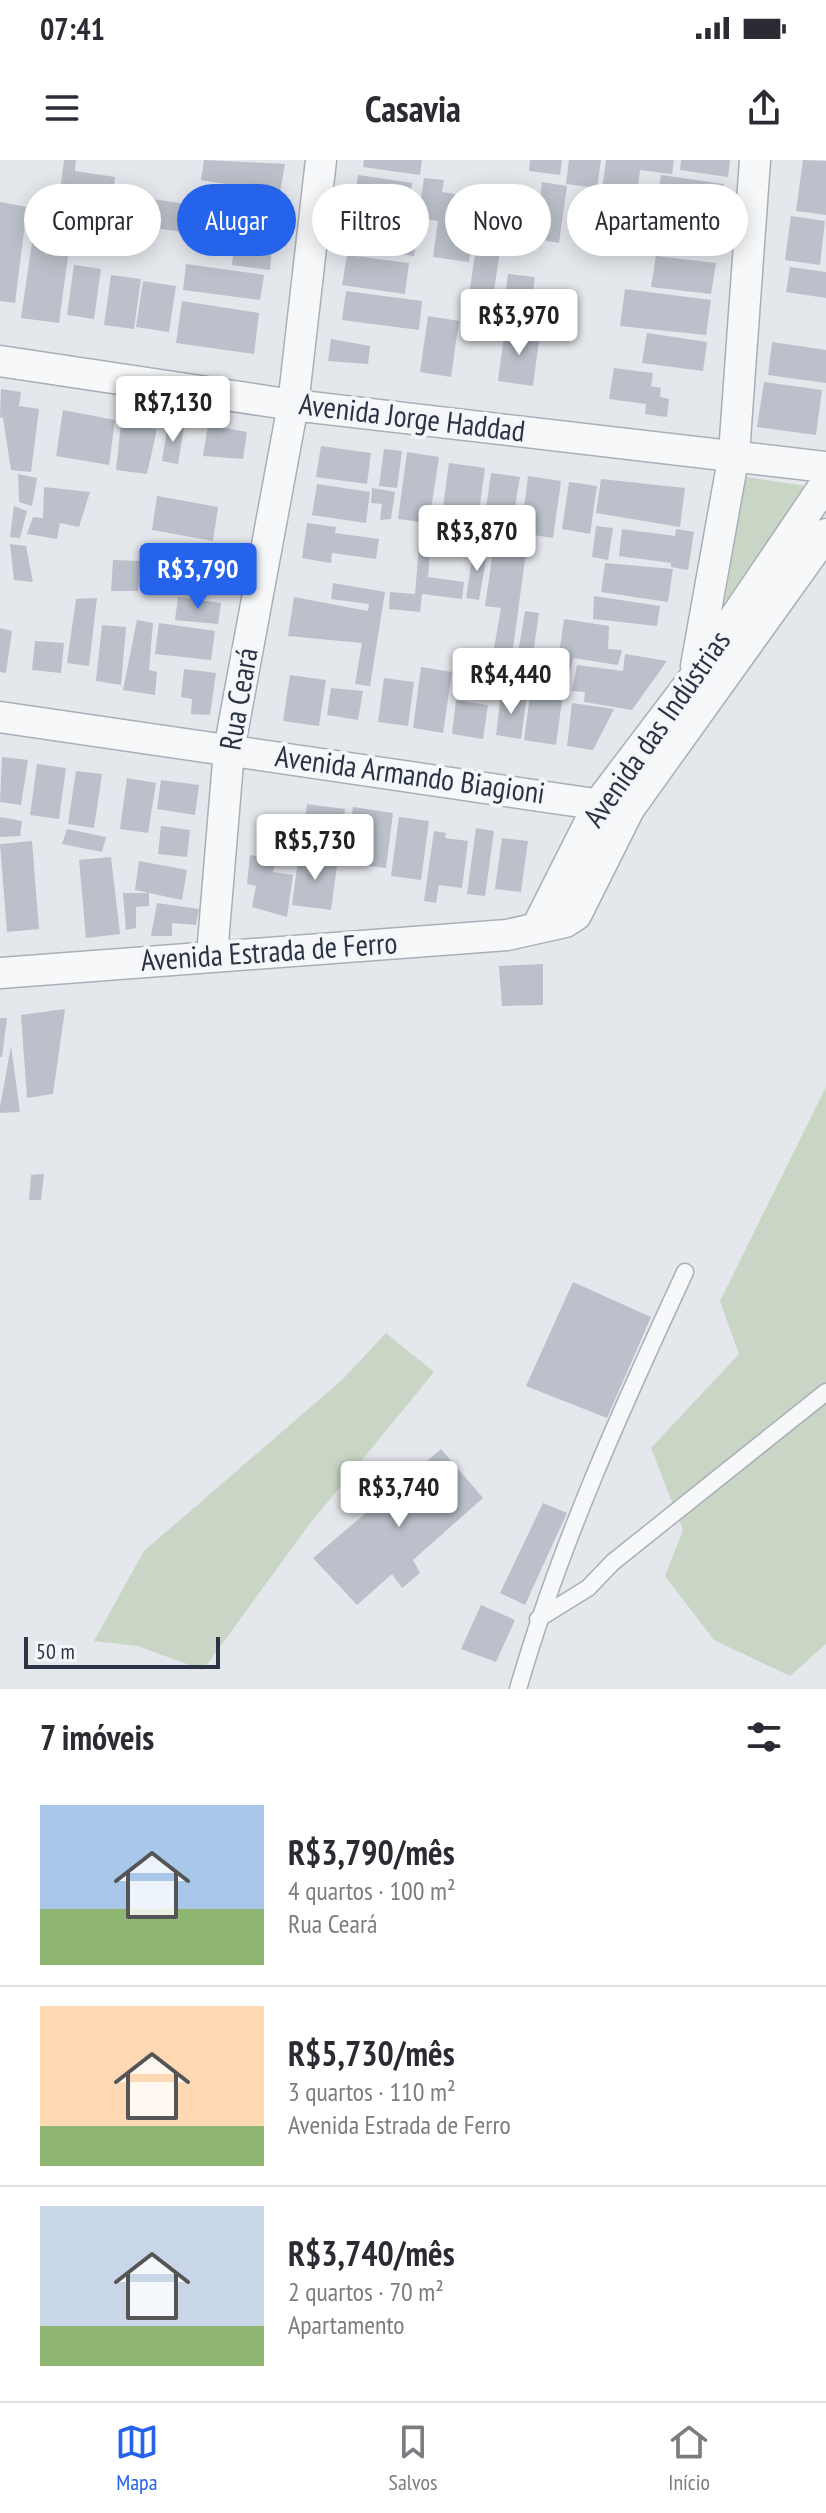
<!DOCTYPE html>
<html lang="pt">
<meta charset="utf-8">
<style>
:root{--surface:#fff;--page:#f2f2f3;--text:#2b2b33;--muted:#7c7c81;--line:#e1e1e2;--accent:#2563eb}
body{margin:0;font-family:"PT Sans Narrow",sans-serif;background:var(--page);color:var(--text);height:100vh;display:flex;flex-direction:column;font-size:30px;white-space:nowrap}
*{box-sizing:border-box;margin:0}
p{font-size:26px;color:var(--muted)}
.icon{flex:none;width:44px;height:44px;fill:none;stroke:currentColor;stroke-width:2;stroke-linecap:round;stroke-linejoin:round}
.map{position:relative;height:1529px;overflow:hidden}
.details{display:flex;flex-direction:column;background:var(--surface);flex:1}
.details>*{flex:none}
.top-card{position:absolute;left:24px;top:24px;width:778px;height:72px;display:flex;gap:16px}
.scale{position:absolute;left:24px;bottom:20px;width:196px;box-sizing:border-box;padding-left:8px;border:4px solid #2b3445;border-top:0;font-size:22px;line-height:28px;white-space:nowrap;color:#2b3445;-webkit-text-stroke:6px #f4f6f9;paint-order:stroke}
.price{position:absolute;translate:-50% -68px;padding:0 18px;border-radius:8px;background:#fff;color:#222;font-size:26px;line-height:52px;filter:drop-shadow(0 2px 4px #0008)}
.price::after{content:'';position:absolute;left:50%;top:48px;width:24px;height:18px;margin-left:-12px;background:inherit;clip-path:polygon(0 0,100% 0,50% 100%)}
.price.current{background:var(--accent);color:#fff}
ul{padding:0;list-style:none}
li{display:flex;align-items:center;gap:24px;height:200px;padding:0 40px}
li+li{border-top:2px solid var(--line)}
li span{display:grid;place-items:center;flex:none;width:224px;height:160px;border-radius:0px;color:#555}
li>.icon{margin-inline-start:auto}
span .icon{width:96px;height:96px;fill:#fffc;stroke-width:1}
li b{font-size:34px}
h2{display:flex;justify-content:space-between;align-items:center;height:96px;padding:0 40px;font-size:34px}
.tag{padding:0 28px;border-radius:36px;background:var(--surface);box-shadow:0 4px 20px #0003;font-size:28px;line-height:72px}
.tag.current{background:var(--accent);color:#fff}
.status{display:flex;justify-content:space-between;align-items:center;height:56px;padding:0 40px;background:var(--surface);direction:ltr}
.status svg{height:22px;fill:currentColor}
header{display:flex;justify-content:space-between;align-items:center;height:104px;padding:0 40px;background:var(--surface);font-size:36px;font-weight:700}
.tab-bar{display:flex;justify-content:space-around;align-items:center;height:112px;border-top:2px solid var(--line);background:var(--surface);font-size:22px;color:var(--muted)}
.tab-bar a{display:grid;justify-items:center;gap:4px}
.tab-bar .current{color:var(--accent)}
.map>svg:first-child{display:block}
.green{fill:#c9d6c5}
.building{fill:#bbc0ca}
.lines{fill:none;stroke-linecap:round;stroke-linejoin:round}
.lane-casing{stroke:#a9aeb7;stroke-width:19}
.street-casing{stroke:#a9aeb7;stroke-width:33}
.lane{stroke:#f7f8fa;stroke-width:16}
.street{stroke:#f7f8fa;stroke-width:30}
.labels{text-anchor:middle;stroke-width:8;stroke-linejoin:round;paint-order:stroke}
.street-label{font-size:30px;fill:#2b3445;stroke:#f4f6f9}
</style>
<div class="status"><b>07:41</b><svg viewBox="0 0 49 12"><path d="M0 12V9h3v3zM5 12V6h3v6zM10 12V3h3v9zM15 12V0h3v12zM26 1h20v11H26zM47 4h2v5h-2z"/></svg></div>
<header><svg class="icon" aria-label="menu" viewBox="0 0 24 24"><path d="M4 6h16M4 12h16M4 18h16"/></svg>Casavia<svg class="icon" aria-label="share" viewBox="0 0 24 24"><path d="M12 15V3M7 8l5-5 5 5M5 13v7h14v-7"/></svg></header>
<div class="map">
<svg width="826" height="1529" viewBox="0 0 826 1529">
<rect width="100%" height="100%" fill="#e4e7ec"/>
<path class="green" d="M746 317 806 326 724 445Z
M826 927V1484L790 1516 714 1480 665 1416 683 1370 651 1288 739 1194 720 1141Z
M386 1173 434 1212 308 1366 203 1510 138 1486 94 1481 144 1391 342 1220Z"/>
<path class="building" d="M64 0H76L75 11 115 17 113 32 61 24Z
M204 0 285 4 280 33 201 20Z
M364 0H422L420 15 363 7Z
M530 0H562L560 15 529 11Z
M569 0H601L597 28 566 24Z
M606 0H674L672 14 640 10 637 34 602 29Z
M681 0H730L728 17 680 10Z
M803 0 826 1V55L796 51Z
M358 15 412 23 408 53 354 45Z
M661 15 724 24 719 58 656 49Z
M424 18 444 20 442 32 478 38 469 102 433 97 438 61 418 58Z
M542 22 567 26 559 83 535 79Z
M256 34 279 37 274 78 218 66 222 35 255 39Z
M153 39 193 45 189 73 148 67Z
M0 42 27 47 15 143 0 141Z
M636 48 668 60 663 91 629 88Z
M358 56 419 64 414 96 353 88Z
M791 56 825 61 820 105 785 100Z
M690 58 725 63 721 95 686 90Z
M34 69 71 74 59 163 21 158Z
M235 80 272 86 270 110 232 105Z
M476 87 500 90 489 166 465 163Z
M347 95 409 103 405 134 342 125Z
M656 96 716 103 711 134 651 127Z
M186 104 264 115 260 140 183 130Z
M74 105 101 109 94 159 67 155Z
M790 107 826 112V138L786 132Z
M508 114 535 117 528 169 501 165Z
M111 115 141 119 134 169 104 165Z
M143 121 176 126 169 172 136 167Z
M625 129 711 140 706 175 620 166Z
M346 131 422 141 419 170 342 160Z
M182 141 259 153 254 194 176 183Z
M428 156 459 161 451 217 420 212Z
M505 168 540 173 533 226 498 221Z
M647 173 707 182 703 211 642 203Z
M331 179 370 186 368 204 328 201Z
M772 182 826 190V223L768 215Z
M614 208 653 213 651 226 661 228 660 237 669 239 667 257 645 254 646 244 609 239Z
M764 222 822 230 816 275 757 267Z
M1 229 21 232 19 246 39 249 31 312 11 310 3 258 0 257Z
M63 250 115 260 109 305 56 296Z
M121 263 157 269 147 314 116 310Z
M168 263 184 266 178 304 162 301Z
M208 265 247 272 243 299 203 296Z
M321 286 371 293 367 324 316 317Z
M384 289 402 291 397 328 379 326Z
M407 292 439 297 429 363 398 359Z
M449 303 485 308 476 374 440 369Z
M491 313 520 317 509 382 527 384 512 496 493 494 501 448 485 446 498 357 485 356Z
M18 314 37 318 32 346 19 342Z
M528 316 561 321 553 378 521 373Z
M601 319 685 328 680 367 596 353Z
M569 322 597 326 590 374 562 369Z
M317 324 370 332 366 363 312 355Z
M44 327 90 332 79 367 60 363 57 379 27 374 33 357 43 358Z
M372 328 395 332 391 359 380 360 382 344 371 343Z
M157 336 218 347 213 381 152 370Z
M14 346 27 351 20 378 10 377Z
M307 363 336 367 335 373 379 379 376 399 332 393 331 403 302 398Z
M596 366 613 368 608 400 592 397Z
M622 369 675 376 676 369 694 372 688 410 671 407V403L619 396Z
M420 373 431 375 428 417 464 422 462 439 422 434 420 452 389 449 390 432 415 434Z
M10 384 26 386 33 422 14 420Z
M474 386 488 388 479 440 466 438Z
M181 395 200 396 196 420H176Z
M204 397 230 400 223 430 198 426Z
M113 400 140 401 138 431H111Z
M605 403 673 409 668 442 601 432Z
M333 423 385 432 370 526 355 524 362 483 288 476 294 437 368 451 369 444 331 439Z
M594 436 660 446 657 466 593 459Z
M178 437 221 443 218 464 175 460Z
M97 438 89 506 67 503 76 439Z
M525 451 539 453 533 494 518 493Z
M564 459 609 466 608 489 622 490 618 505 573 498 570 510 557 509Z
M137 460 153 463 149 510 157 512 155 535 123 530Z
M159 463 215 471 211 500 155 494Z
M102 465 126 467 121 525 96 521Z
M0 468 12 471 6 513 0 512Z
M35 481 64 483 61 513 32 510Z
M625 494 667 501 632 550 584 542 585 532 572 531 577 505 623 511Z
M421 507 452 512 443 573 413 568Z
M184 509 216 513 210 555 191 554 192 539 181 537Z
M290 515 326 520 319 566 283 561Z
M384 518 414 522 408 566 378 562Z
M331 528 363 531 358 560 327 555Z
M531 528 563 533 556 585 524 580Z
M501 533 527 536 521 579 496 575Z
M456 540 488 545 483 579 452 574Z
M572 543 614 549 593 590 567 586Z
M2 597 28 600 21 645 0 642Z
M37 604 66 608 59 659 30 655Z
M76 611 102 614 94 668 68 664Z
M127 618 156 623 148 673 120 669Z
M161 620 199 625 195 655 157 649Z
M307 644 345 649 343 673 332 671 330 688 301 684Z
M353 647 393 653 386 708 345 703Z
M0 657 22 661 20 676 0 677Z
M399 657 429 661 421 720 391 716Z
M161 666 190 670 187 697 158 694Z
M267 667 297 672 294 695 264 690Z
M476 668 494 671 485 736 467 734Z
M67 669 106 677 102 692 62 684Z
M434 671 446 673 445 678 468 681 462 728 439 725 436 743 424 741Z
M502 678 528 681 521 732 495 729Z
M32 681 39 769 7 772 0 684Z
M299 693 338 698 331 750 292 745Z
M250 695 275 699 273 712 293 715 287 757 252 747 256 726 247 724Z
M111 697 120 774 86 778 79 700Z
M139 701 187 710 182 740 135 730Z
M123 733H149V746L136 747V768L126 770Z
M157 743 199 749 196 765 172 763V776H151Z
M543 804V845L502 846 499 806Z
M65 849 53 934 27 938 21 855Z
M0 858H7L2 897H0Z
M11 886 20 952 0 953V947Z
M44 1014 41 1040H29L31 1015Z
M573 1122 651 1157 607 1258 526 1226Z
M441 1289 483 1338 413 1400 420 1413 402 1428 392 1414 357 1445 313 1398Z
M543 1343 567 1353 525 1445 500 1433Z
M481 1445 515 1460 496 1502 461 1489Z"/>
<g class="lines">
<defs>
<path id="lane" d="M538 1459 588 1428 613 1402 826 1232
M518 1529C560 1384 622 1248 685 1112"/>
<path id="street" d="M0 201 293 245 826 307
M696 506 734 294 755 0
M0 557 629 649
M537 767 600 642 694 518 826 323
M212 795 229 590 293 245 321 0
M0 813 507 775 565 762 576 755 629 649 826 374"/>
</defs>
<use href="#lane" class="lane-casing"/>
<use href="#street" class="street-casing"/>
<use href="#lane" class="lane"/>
<use href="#street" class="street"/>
</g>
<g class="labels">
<g class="street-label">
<text transform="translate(412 258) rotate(7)" y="10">Avenida Jorge Haddad</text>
<text transform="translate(239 539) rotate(-80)" y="10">Rua Ceará</text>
<text transform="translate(657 569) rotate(-55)" y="10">Avenida das Indústrias</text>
<text transform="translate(410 615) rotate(8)" y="10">Avenida Armando Biagioni</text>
<text transform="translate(269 792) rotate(-4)" y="10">Avenida Estrada de Ferro</text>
</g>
</g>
</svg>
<div class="scale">50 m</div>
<b class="price" style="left:519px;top:197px">R$3,970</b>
<b class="price" style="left:173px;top:284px">R$7,130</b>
<b class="price" style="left:477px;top:413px">R$3,870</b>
<b class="price current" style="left:198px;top:451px">R$3,790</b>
<b class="price" style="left:511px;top:556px">R$4,440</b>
<b class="price" style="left:315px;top:722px">R$5,730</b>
<b class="price" style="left:399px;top:1369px">R$3,740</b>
<div class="top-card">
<a class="tag">Comprar</a>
<a class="tag current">Alugar</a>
<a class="tag">Filtros</a>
<a class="tag">Novo</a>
<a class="tag">Apartamento</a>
</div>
</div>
<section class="details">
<h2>7 imóveis<svg class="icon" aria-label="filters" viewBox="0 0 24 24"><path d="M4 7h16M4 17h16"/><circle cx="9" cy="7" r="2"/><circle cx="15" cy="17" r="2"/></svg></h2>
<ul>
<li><span style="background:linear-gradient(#a9c7e8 65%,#8fb573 0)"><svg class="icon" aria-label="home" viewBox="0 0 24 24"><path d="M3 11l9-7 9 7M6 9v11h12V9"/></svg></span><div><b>R$3,790/mês</b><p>4 quartos · 100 m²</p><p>Rua Ceará</p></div></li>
<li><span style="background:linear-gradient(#ffd9b3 75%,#8fb573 0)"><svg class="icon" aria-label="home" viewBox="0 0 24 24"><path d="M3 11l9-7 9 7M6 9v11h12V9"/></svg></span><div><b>R$5,730/mês</b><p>3 quartos · 110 m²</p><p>Avenida Estrada de Ferro</p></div></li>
<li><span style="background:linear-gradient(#c9d6e8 75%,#8fb573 0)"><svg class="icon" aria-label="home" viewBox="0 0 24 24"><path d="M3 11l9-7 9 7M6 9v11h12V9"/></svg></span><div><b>R$3,740/mês</b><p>2 quartos · 70 m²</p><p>Apartamento</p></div></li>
</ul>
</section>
<nav class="tab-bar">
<a class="current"><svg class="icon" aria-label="map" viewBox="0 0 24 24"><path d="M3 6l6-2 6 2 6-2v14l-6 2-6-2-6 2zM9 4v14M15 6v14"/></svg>Mapa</a>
<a><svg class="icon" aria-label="saved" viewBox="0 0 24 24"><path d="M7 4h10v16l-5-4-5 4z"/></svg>Salvos</a>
<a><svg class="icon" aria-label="home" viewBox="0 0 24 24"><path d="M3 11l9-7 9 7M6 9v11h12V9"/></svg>Início</a>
</nav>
